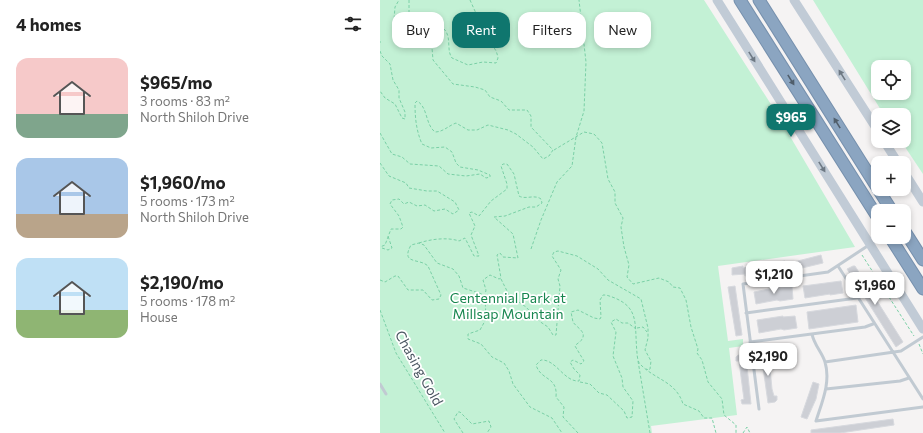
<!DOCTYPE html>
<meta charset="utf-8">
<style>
:root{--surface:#fff;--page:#f2f2f2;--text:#222;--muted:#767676;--accent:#0f766e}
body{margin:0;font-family:Commissioner,sans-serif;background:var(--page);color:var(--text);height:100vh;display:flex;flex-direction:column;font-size:15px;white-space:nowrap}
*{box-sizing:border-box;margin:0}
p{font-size:13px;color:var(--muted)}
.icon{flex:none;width:22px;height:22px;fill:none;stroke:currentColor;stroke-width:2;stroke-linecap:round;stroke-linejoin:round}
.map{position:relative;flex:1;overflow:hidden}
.panel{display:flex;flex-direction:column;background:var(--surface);width:380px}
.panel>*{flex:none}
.banner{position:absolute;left:12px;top:12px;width:380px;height:36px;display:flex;gap:8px}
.controls{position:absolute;left:491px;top:60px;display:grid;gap:8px}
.controls a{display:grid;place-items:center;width:40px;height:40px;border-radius:8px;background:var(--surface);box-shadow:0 2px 6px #0003;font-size:20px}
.price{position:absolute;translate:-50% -34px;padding:0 9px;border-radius:8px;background:#fff;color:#222;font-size:13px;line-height:26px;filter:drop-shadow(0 1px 2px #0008)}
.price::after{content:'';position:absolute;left:50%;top:24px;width:12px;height:9px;margin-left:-6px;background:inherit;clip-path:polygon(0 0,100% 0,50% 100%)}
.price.current{background:var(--accent);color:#fff}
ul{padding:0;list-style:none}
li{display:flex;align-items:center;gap:12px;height:100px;padding:0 16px}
li span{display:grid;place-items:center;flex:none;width:112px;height:80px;border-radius:12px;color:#555}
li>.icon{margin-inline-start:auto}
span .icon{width:48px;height:48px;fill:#fffc;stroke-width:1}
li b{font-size:17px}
h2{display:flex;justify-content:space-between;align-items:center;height:48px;padding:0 16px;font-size:17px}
.chip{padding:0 14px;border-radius:12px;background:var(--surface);box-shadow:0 2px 6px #0003;font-size:14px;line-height:36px}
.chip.current{background:var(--accent);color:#fff}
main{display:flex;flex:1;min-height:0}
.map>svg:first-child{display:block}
.green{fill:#c3f1d5;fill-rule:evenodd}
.building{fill:#cdcfd5;stroke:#d7d9de}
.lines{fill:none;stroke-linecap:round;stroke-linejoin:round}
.highway-casing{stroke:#7690ad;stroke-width:13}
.path{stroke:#7ad0a6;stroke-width:1;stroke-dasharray:3 2;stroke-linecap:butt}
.lane{stroke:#c1cad2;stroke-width:3}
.secondary{stroke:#c1cbd6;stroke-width:9}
.highway{stroke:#8ba5c1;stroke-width:11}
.oneway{fill:#6e7984}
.oneway2{fill:#505e6b}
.labels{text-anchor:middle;stroke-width:3.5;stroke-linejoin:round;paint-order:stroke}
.park-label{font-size:14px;fill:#17864f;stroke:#fff}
.street-label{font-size:14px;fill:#4a5661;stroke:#fff}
</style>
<main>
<section class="panel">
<h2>4 homes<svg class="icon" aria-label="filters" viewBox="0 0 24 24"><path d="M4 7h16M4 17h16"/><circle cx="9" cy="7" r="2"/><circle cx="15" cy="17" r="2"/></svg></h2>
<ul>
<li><span style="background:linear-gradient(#f6c9c9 70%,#7fa58c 0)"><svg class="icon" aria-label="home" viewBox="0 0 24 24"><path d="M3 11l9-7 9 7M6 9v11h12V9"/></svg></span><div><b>$965/mo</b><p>3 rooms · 83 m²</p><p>North Shiloh Drive</p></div></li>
<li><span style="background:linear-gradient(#a9c7e8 70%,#b9a48a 0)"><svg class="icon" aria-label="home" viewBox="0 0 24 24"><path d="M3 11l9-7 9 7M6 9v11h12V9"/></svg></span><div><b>$1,960/mo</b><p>5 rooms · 173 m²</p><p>North Shiloh Drive</p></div></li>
<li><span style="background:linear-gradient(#bfe0f5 65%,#8fb573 0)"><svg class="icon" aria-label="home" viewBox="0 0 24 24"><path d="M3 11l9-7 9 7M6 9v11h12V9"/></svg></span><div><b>$2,190/mo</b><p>5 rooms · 178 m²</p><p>House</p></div></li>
</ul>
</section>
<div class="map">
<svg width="543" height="433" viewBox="0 0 543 433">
<rect width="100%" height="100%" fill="#f5f3f3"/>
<path class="green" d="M0 0H324L394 109 475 247 338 266 348 341 363 339V346L349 348 357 415 271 426 272 433H0Z
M433 0H543V174L521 141H524V115H504ZM498 67H524V93H498Z"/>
<path class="building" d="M441 255 443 263 418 269 406 271V270H393L365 276V274L352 275V268L363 266V268L405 261V263H410Z
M473 266H475L523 342 516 347 467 269Z
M461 281 463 293 450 295V294L425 298 423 286Z
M355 286 362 335 356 336 348 287Z
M399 287V288L412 287 413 299 400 301 397 300 376 304 374 292Z
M476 305 478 322 429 329 427 312Z
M403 316V317L415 316 417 328 404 330 401 329 379 333 377 320Z
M381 353H391V358H389L392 389 394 396H397V400L395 402 388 403Z
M358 355H365L366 357 371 404H362L361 400 364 399 363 392 359 361H356V357Z
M433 382 439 384 436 399 427 419 421 417Z
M513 419 514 425 460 433H431V430Z"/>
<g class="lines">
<defs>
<path id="highway" d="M360 0 498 218
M379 0 498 189
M498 189 512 211
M524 230 543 260
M510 237 543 289"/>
</defs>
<use href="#highway" class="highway-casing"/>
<path class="path" d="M29 0V18C35 24 53 18 64 29 72 37 66 50 72 58L88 65 103 62 116 63 118 58C115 40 104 45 96 35L99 20 90 0
M37 21 38 32
M0 41V43
M0 51 2 56 10 64 13 80 19 90V98L25 112V119L22 118 15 104 5 98 0 91
M0 133 12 154 22 157 30 164 59 166 68 174 86 176 100 174 106 178 110 177V175L98 170 80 167 76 163 72 152 65 147 51 148 42 144C36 130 35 117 35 103L37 101C48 107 45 124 55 132 63 132 68 126 76 123L88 130H97L108 125 128 130 136 134 153 147 163 159 169 156 173 150 151 127V116L147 110H129L121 101 110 97 105 90 95 87 73 84 53 60 52 48 47 38 24 29 14 20 15 7 19 0
M174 150 204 132 214 134 222 143 228 179 235 192V203L243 218 241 227 244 247 249 265 247 277 253 284 279 278 289 282 293 287 300 288 306 300 311 327 318 349 317 353 322 360 328 382 342 399 344 415 356 425V433
M0 163 9 176 26 183 29 188 47 191H57L75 202 79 210 73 214 65 209 54 211 45 205 37 206 29 202 24 204 19 199 12 200 10 204 19 216 23 227 21 229H11L5 245 0 247
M39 243C51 239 68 237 79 241L85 238 94 256H99L91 235 95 226 89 213 92 212 99 216 111 201 127 189V184L121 166 123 164H127L134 174 139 196C146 200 154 194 161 199L162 203 156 207H149L125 216 114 217 133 234 138 258 123 257 120 253 117 255 121 278 119 279 110 275 103 280 106 290 105 295
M2 248 8 250 12 248 8 236
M151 249 161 220 177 182 192 166 196 137 204 111 206 62 199 0
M482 255 534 336
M121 279 129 295 146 307 159 321 168 327 173 335H176L180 286 178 279 181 270 172 256 174 252 178 251 197 256 218 269 228 280 261 299 268 328V338L265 350 271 361 270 369 269 370 266 369
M0 280 5 282 15 276H18L28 290H43L52 300 59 299 61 295 48 266C40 258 20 265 31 245L39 243 44 245 57 263 73 269 79 276 83 288 105 295 106 319 100 330 88 334V339L101 344 112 357 124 363 129 371 133 384 150 407 172 418 182 433
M0 310 16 353 65 433
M257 328 263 327 267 332
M539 344 543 354
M258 361 270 433
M200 382 210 384 219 393 227 395 244 411 247 418 252 417 253 401 243 387 242 378 233 356 236 332 231 322 236 319 242 323H248L256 329
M83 433 74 419 78 412H80L92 424 109 421 111 427 107 433
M198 433 183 417 184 407 176 397C178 376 161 381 156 365L161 360C176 359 184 382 199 381L200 375 194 369 190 362 193 360 201 364 204 361 195 346C197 343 201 342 202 339 207 332 196 327 193 322L191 312 198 310 214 318 220 319 221 317 220 300 223 295H226C261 305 254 322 257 353 257 356 258 362 260 364 275 380 296 381 303 404L319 411 324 418H332L336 433
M363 433 367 427 370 433"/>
<path class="lane" d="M458 266 543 399
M366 313 477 298
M432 334C434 345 442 352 445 362 451 382 442 402 436 421L543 407
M370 342 485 327 493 324
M445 362 521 351 543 337
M0 384 6 394
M446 389 520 381 529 378
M379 409 363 284 448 272 489 245"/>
<path class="secondary" d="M337 0 543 329
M414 0 498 131
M504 141 518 163
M524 172 543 202"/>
<use href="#highway" class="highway"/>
</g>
<defs><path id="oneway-solid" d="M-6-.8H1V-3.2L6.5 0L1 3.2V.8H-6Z"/></defs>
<g class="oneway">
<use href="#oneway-solid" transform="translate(372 57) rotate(58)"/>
<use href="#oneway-solid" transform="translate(462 75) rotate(-122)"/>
<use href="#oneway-solid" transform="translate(442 167) rotate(58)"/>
</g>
<g class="oneway2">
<use href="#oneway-solid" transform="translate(411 80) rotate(58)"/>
<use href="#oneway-solid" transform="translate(457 123) rotate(-122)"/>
</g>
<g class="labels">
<g class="park-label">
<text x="128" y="303">Centennial Park at<tspan x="128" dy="16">Millsap Mountain</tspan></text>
</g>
<g class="street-label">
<text transform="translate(39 368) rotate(61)" y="5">Chasing Gold</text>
</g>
</g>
</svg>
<div class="controls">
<a><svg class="icon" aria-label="locate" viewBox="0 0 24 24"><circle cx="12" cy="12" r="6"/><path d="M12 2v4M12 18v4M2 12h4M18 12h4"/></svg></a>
<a><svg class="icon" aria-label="layers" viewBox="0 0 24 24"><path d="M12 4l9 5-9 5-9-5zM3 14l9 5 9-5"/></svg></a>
<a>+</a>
<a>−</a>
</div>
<b class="price current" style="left:411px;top:138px">$965</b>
<b class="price" style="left:394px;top:295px">$1,210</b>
<b class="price" style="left:495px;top:306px">$1,960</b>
<b class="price" style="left:388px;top:377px">$2,190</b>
<div class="banner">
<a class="chip">Buy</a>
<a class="chip current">Rent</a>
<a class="chip">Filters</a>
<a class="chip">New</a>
</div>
</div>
</main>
